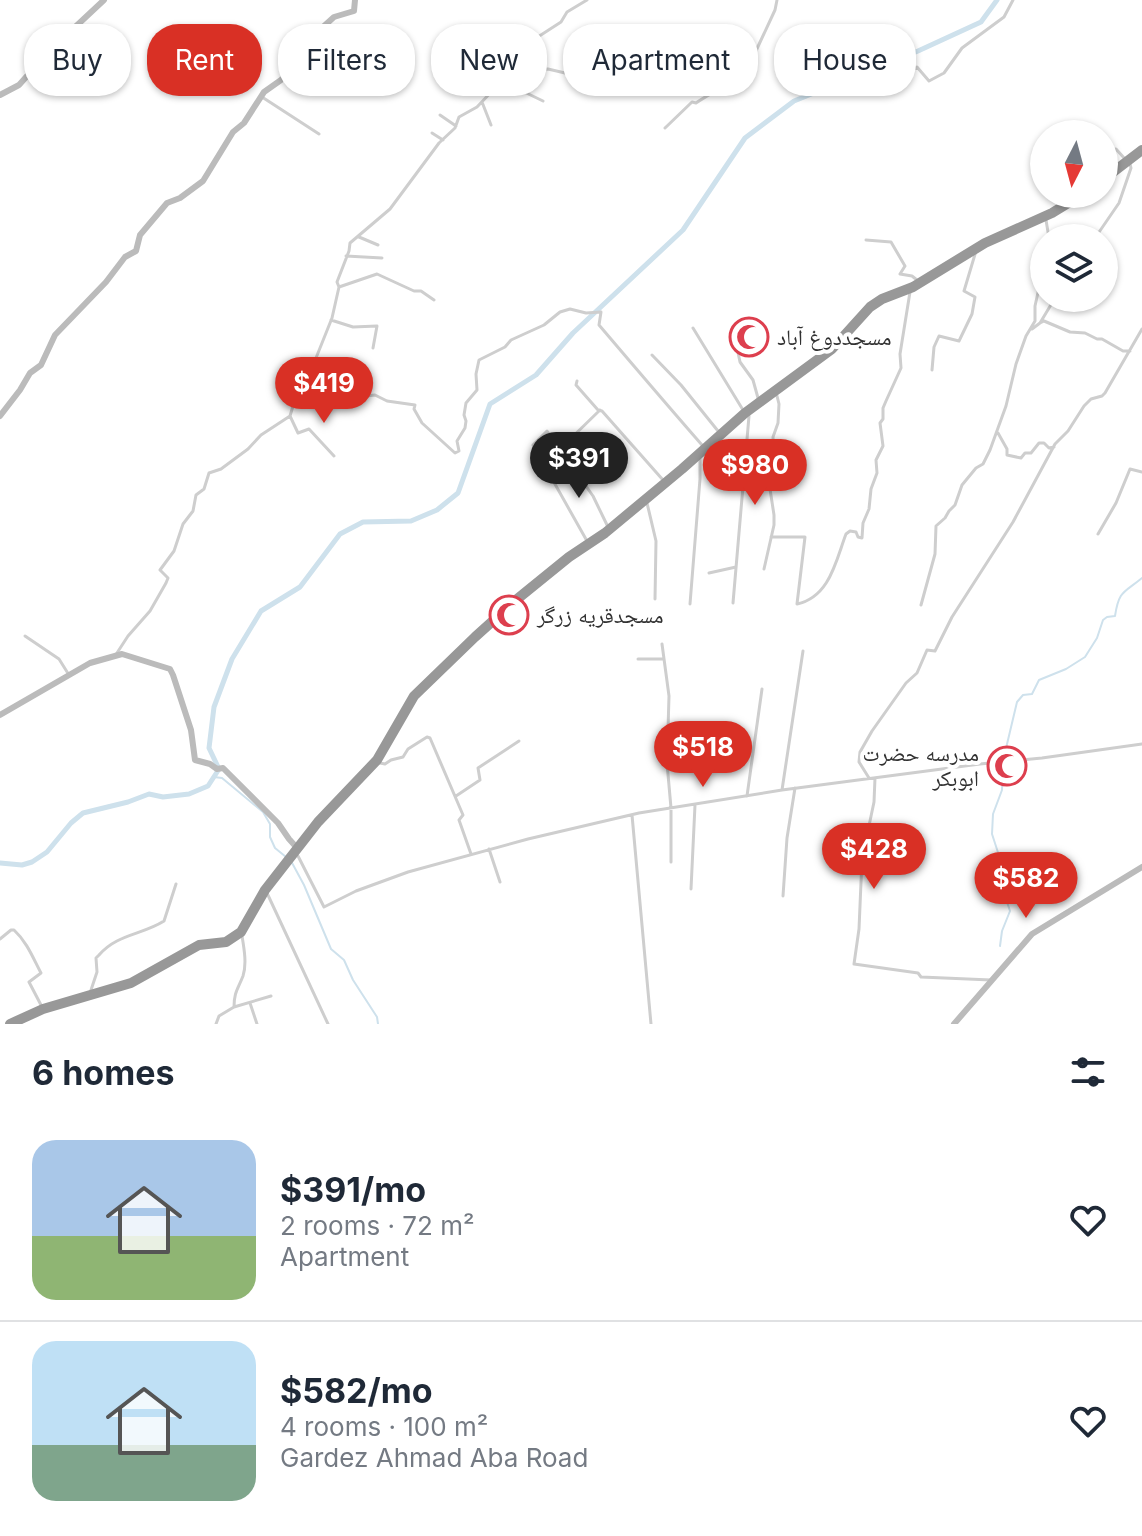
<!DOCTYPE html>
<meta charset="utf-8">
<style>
:root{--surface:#fff;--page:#f2f2f3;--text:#1f2937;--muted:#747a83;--line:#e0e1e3;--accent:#d93025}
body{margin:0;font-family:Inter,"Noto Naskh Arabic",sans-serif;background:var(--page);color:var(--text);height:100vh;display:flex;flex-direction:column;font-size:30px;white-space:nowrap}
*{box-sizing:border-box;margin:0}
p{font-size:26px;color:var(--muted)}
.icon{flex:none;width:44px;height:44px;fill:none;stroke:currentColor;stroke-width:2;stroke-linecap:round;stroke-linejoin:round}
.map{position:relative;height:1024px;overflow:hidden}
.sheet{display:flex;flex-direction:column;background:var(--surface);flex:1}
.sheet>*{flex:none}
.guide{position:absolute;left:24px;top:24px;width:1094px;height:72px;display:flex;gap:16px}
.needle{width:52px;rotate:186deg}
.buttons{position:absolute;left:1030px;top:120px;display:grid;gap:16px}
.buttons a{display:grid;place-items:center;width:88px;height:88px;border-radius:50%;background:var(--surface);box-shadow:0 2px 6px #0004;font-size:40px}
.price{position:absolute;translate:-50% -68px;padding:0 18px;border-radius:28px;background:var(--accent);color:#fff;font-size:26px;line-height:52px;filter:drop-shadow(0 2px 4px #0008)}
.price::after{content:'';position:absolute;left:50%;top:48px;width:24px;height:18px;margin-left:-12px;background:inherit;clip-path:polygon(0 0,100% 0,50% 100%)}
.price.selected{background:#222;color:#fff}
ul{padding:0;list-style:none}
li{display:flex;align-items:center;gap:24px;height:200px;padding:0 32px}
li+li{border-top:2px solid var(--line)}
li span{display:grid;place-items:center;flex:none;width:224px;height:160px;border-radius:24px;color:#555}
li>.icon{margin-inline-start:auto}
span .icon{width:96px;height:96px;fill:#fffc;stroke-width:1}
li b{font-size:34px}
h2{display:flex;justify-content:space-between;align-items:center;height:96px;padding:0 32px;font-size:34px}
.tag{padding:0 28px;border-radius:32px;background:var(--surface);box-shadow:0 2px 6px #0004;font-size:28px;line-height:72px}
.tag.selected{background:var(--accent);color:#fff}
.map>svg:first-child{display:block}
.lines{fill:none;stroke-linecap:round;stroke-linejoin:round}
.stream{stroke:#cee1ec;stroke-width:2}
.river{stroke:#cee1ec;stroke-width:5}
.street{stroke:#cecece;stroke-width:3}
.secondary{stroke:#bbb;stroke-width:6}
.highway{stroke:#989898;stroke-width:10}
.labels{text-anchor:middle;stroke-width:8;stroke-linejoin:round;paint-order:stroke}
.poi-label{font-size:22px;fill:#313131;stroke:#fff;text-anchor:start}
</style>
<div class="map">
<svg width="1142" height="1024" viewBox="0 0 1142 1024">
<rect width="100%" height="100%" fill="#fff"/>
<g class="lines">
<path class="stream" d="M1003 761 1017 702 1023 695 1032 694 1039 680 1066 669 1085 657 1097 638 1103 620 1107 617 1115 616C1119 590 1124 593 1142 578
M214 777 222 778 263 812 270 824V837L275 848 286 857
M291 861 304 885 331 949 344 960 353 980 377 1017 378 1024
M1000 946 1002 931 1010 911 1005 896 1003 868 992 834 993 814 1002 790 1003 764"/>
<path class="river" d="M0 863 22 865 32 862 47 852 71 823 83 813 128 802 149 794 163 797 189 794 208 786 219 769 209 748 214 707 232 659 261 611 300 587 340 534 363 522 411 521 437 510 458 493 490 404 536 375 573 333 683 230 745 138 794 101 918 51 981 22 997 0"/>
<path class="street" d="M698 62 715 66 731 79
M511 71 548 69 565 73
M507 73 516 88 543 101
M885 91 917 67 929 81 944 73 962 48 1004 17 1013 0
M262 97 319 134
M482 102 491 125
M440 115 456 126
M665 128 692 102 696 103C713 91 751 74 755 53L775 10 777 0
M432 133 443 140
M1104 149H1116L1125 159
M1046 220 1049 238
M359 237 378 245
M1095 238 1119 203 1131 168 1130 164
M866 240 891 242 905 266 900 274 912 276 917 280
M346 256 382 258
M339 287 377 274 414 291H421L434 300
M331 320 353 327 377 326 373 348
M1040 323 1044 321 1070 332 1085 333 1097 339H1102L1123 351H1130
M693 328 743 410
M1032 329 1040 323 1055 298
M751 339 736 343 740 362 753 380 758 398
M652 355 681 385 718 431
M312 366 338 376V399L375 395 387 401 415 405 414 409 422 423 455 453 459 451 457 441 465 428 466 421 464 415 466 403 477 390 476 374 479 360 505 347 511 340 544 325 560 312 570 309 586 313 601 312 599 325C633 365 667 405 702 445
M932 370 934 347 939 336 959 341 972 314 975 297 964 291 976 251
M577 381 576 385 598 410 602 411 663 480
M290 416 298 433 309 429 334 456
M998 433 1007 449V455L1021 458 1025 453H1031L1039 443H1044L1049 448 1054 447
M560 449 600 410
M647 503 656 541 655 599
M1098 534 1116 503 1130 469 1142 472
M771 537H805L797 604C830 597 836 560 846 534L850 531 856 532 858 537 862 538 863 523 869 509 871 489 877 473 876 460 883 446 880 423 883 419V408L886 401 901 368 900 354 910 292
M587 541 533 445 547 431 593 496 608 527
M764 569 774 525V515L770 489 774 462 773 437 778 423 779 404 776 392
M709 573 736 567
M733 603 749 416
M690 604 700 479V456
M921 605 935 554 936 526 945 518 949 511 955 505 962 485 976 468 983 464 990 450 1006 406 1016 364 1026 336 1035 321V306L1039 288 1044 284
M25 636 59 659 69 675
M662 644 669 696 667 763 671 808V862
M115 656 128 636 150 611 166 583 168 578 160 570 174 551 183 524 193 511 196 495 204 489 209 473 221 469 248 449 261 435 290 416 299 386 314 363 332 318 339 287 337 282 349 251 350 243 390 209 439 143 455 128 459 117 477 107 494 89 497 81 504 74 511 71 523 48 527 44 561 22 567 12 587 0
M638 659H663
M380 763 385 764 391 760 403 757 408 749 427 737 430 738 463 815 459 820 471 854
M869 778 859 762 860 752 872 731 906 683 917 673 927 650 935 651 952 617 1013 522 1055 444 1068 431 1084 406 1091 399 1102 396 1105 393 1142 329
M875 778 874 802 862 859 859 929 854 964 918 973 921 977 991 980
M782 790 803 651
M456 796 480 780 478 768 519 741
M747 796 762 689
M632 815 651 1024
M489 849 500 882
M298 856 324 907 356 891 408 872 528 839 639 813 782 790 980 764 1042 758 1142 744
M691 889 695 805
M267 893 328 1024
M783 896 787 838 795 788
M0 939 11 930H14C27 942 33 958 41 973L29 982 41 1005
M91 990 97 972 96 958 99 955C117 934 142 935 164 921L176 884
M250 1003 257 1024
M234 1007 271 996
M216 1024 219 1016 234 1007C234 992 238 989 243 976 247 964 244 948 242 936"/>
<path class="secondary" d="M0 95 19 85 27 76 46 65 61 53 73 29 104 0
M0 416 20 390 30 373 41 365 55 335 106 282 125 257 136 251 140 235 167 203 180 198 203 181 233 132 244 123 264 92 281 80 289 70 291 56 334 17 354 11 355 0
M0 715 90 663 122 654 170 669 173 675 191 730 195 760 210 764 217 769 223 768 278 823 289 839 298 849
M954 1024 1032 934 1142 867"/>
<path class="highway" d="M1104 179 1142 150
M10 1024 43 1009 131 983 199 945 226 942 241 932 265 890 318 822 377 760 414 696 475 637 516 600 569 557 605 533 682 469 745 413 832 349 870 307 882 299 913 287 985 243 1052 213 1083 194"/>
</g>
<defs>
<symbol id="mosque-ring" viewBox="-11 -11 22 22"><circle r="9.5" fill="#fff" stroke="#dd3f4e" stroke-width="1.5"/><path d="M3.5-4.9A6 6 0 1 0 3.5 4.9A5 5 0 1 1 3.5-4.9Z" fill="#dd3f4e"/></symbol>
</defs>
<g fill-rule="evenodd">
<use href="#mosque-ring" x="727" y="315" width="44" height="44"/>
<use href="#mosque-ring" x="487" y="593" width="44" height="44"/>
<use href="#mosque-ring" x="985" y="744" width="44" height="44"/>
</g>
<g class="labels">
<g class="poi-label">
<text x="777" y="345">مسجددوغ آباد</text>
<text x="537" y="623">مسجدقریه زرگر</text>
<text x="979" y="761" text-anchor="end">مدرسه حضرت<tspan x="979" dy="25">ابوبکر</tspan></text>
</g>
</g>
</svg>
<div class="buttons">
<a><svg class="needle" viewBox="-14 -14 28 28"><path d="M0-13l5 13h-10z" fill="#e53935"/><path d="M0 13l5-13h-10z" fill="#747a83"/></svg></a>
<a><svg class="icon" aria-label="layers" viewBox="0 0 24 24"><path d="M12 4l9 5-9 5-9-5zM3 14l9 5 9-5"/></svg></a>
</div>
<b class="price" style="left:324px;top:425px">$419</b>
<b class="price selected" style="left:579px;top:500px">$391</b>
<b class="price" style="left:755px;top:507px">$980</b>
<b class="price" style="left:703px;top:789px">$518</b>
<b class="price" style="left:874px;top:891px">$428</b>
<b class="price" style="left:1026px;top:920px">$582</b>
<div class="guide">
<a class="tag">Buy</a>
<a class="tag selected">Rent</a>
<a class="tag">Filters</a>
<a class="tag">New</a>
<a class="tag">Apartment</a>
<a class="tag">House</a>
</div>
</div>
<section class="sheet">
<h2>6 homes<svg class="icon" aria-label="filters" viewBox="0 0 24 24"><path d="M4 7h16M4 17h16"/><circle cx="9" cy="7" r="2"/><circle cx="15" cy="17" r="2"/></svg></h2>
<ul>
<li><span style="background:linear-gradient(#a9c7e8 60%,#8fb573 0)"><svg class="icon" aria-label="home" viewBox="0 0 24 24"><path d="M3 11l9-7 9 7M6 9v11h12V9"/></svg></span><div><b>$391/mo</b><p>2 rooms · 72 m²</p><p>Apartment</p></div><svg class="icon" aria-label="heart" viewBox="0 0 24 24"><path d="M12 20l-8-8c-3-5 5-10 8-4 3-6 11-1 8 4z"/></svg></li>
<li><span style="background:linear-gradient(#bfe0f5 65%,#7fa58c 0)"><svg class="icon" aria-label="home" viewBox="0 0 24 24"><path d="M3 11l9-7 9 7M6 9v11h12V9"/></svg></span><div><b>$582/mo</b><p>4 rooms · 100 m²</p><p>Gardez Ahmad Aba Road</p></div><svg class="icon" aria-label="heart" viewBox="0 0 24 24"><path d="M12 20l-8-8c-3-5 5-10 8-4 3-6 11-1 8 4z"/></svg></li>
</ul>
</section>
